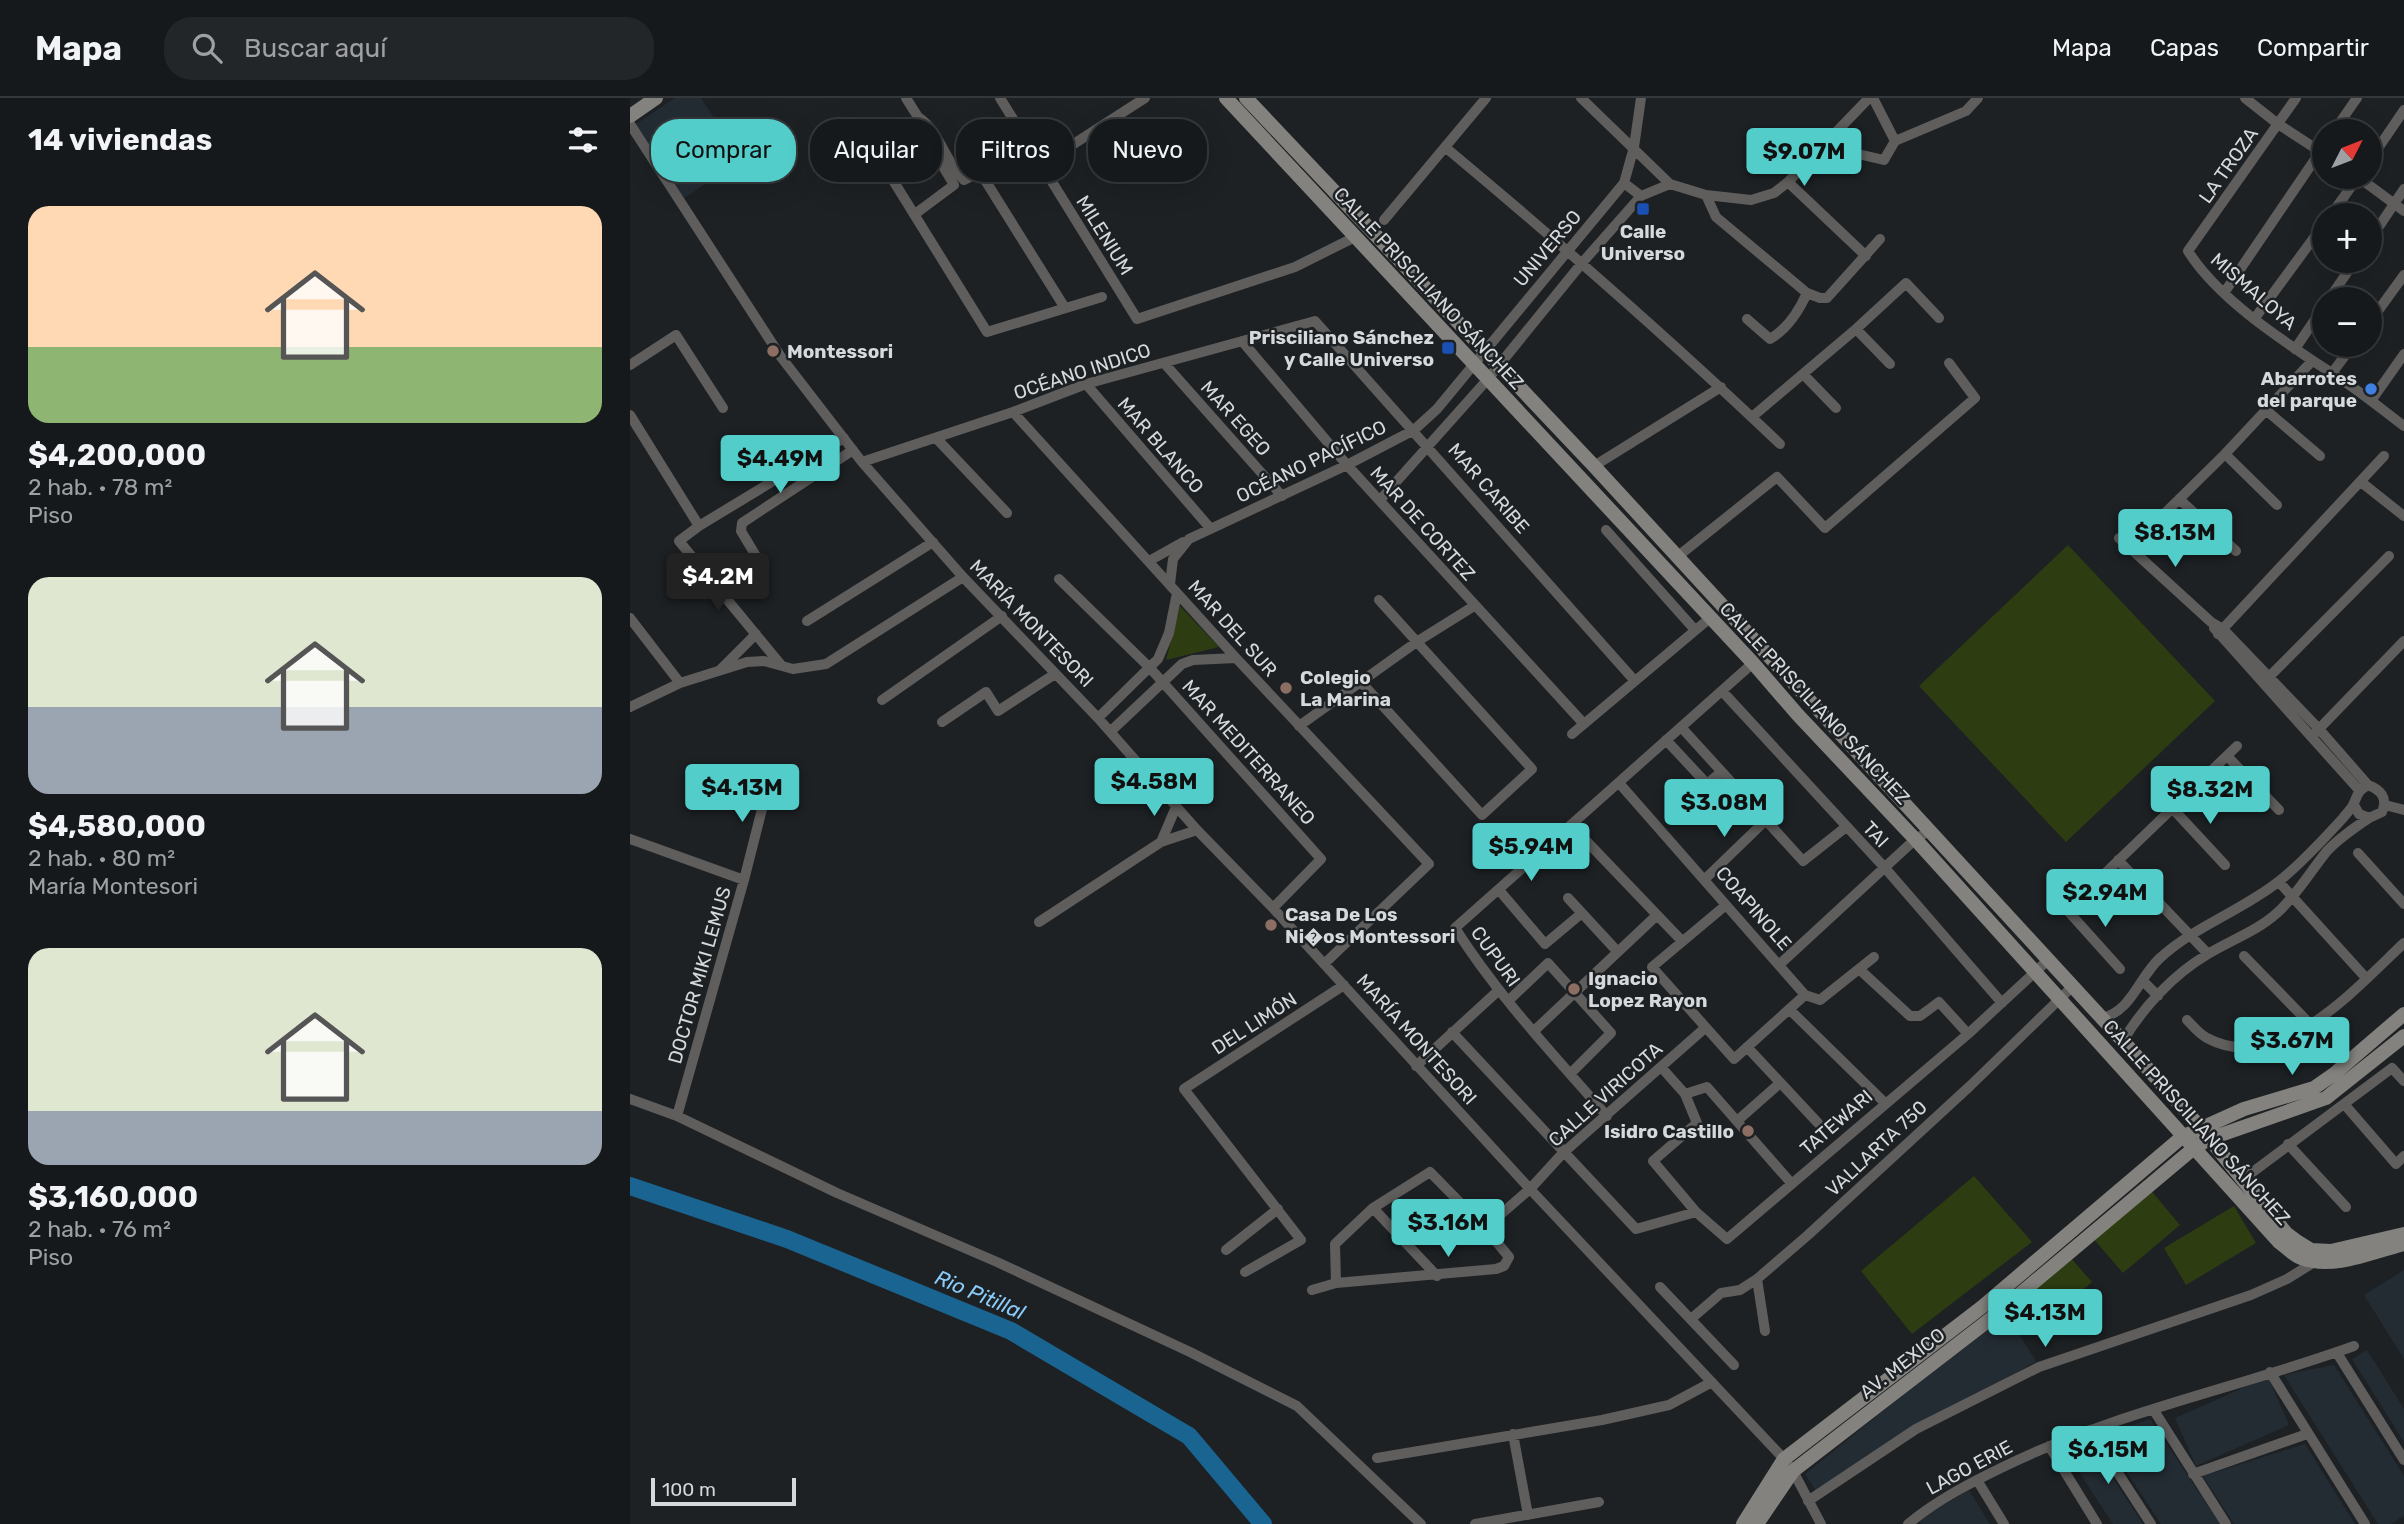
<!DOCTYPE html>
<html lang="es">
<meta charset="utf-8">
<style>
:root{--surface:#16191b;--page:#232628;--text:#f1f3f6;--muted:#9ea0a3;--line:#35383a;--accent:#53cdc9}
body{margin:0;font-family:Rubik,sans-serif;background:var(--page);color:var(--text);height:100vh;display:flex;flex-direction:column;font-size:26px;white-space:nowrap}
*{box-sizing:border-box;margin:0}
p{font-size:23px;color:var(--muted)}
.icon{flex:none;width:38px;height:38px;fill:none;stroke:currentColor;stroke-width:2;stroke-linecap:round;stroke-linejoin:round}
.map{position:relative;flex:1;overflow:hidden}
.details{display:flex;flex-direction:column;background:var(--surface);width:630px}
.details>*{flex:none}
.banner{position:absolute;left:21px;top:21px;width:665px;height:63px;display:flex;gap:14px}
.needle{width:46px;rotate:48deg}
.fabs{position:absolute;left:1682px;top:21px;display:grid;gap:14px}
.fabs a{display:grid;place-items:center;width:70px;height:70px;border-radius:50%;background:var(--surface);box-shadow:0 7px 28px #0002,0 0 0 2px var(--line);font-size:35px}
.scale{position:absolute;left:21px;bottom:18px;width:145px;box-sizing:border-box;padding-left:7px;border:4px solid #d6d9db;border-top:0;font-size:19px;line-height:24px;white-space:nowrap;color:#d6d9db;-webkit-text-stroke:5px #1d2124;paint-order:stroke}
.price{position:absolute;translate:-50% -60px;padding:0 16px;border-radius:7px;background:var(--accent);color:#111;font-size:23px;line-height:46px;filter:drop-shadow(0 2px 4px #0008)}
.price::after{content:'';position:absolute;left:50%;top:42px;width:21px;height:16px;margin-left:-10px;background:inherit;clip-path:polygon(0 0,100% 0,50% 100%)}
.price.selected{background:#222;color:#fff}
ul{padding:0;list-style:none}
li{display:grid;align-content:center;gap:14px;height:371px;padding:0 28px}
li span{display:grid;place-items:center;height:217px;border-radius:21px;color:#555}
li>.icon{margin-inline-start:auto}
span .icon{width:126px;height:126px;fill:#fffc;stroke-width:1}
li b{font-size:30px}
h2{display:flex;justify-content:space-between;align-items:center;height:84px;padding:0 28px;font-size:30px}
.pill{padding:0 24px;border-radius:28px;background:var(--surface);box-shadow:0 7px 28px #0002,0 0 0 2px var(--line);font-size:24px;line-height:63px}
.pill.selected{background:var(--accent);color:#111}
header{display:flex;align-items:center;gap:42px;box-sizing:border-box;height:98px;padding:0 35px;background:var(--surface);border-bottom:2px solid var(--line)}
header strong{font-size:33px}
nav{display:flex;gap:38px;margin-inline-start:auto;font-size:24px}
.search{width:490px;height:63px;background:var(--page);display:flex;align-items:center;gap:18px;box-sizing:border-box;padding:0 24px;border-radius:28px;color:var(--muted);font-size:26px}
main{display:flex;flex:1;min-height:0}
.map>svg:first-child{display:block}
.built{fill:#242c33}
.green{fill:#2d3c11}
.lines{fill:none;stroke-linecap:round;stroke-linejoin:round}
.river{stroke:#1a6491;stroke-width:18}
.street{stroke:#605e5c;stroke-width:10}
.secondary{stroke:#84827e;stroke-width:14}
.transit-dot{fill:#1a4fb4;stroke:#1d2124;stroke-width:2.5}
.education-dot{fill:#8d6e63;stroke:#1d2124;stroke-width:2.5}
.shop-dot{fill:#3f7fe0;stroke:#1d2124;stroke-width:2.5}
.labels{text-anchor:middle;stroke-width:5;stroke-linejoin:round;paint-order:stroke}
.street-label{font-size:19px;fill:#d6d9db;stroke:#1d2124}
.poi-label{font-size:19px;font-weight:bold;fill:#d6d9db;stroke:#1d2124;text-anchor:start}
.water-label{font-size:21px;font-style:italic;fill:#8acbf9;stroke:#1d2124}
</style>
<header>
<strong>Mapa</strong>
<div class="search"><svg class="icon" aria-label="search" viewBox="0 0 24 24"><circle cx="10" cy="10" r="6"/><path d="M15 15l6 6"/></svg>Buscar aquí</div>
<nav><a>Mapa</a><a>Capas</a><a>Compartir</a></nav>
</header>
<main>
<section class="details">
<h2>14 viviendas<svg class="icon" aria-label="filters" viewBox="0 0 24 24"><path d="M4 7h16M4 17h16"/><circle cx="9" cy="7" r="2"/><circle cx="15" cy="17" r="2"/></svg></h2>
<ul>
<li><span style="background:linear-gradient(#ffd9b3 65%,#8fb573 0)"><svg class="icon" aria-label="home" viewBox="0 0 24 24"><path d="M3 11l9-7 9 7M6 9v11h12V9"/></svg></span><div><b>$4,200,000</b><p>2 hab. · 78 m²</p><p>Piso</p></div></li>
<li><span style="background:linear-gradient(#dfe7d0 60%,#9aa5b1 0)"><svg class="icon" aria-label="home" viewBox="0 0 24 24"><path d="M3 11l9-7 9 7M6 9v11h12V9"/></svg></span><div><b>$4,580,000</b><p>2 hab. · 80 m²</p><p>María Montesori</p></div></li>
<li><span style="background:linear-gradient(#dfe7d0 75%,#9aa5b1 0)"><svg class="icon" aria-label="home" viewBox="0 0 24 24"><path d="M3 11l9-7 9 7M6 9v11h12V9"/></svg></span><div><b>$3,160,000</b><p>2 hab. · 76 m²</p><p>Piso</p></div></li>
</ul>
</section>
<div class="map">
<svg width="1774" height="1426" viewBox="0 0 1774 1426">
<rect width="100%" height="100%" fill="#1d2124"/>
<path class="built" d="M45 0H71L112 62 54 100 6 26Z
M1774 1172V1261L1734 1197Z
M1375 1215 1406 1263 1186 1393 1175 1376Z
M1737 1252 1774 1311V1344L1722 1261Z
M1704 1267 1774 1378V1418L1761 1426H1748L1654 1277Z
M1638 1279 1659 1327 1566 1368 1545 1320Z
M1520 1321 1590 1426H1531L1472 1337Z
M1458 1342 1513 1426H1483L1434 1351Z
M1675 1346 1725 1426H1604L1573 1378Z
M1339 1392 1360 1426H1291L1289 1422Z"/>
<path class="green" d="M1438 447 1585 603 1436 744 1289 588Z
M550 508 589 549 536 562Z
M1344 1078 1402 1144 1282 1236 1231 1173Z
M1518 1089 1550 1127 1493 1175 1461 1138Z
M1604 1108 1626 1145 1556 1187 1534 1150Z
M1439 1158 1462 1184 1403 1234 1380 1208Z"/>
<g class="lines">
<path class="river" d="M0 1088 157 1141 381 1233 559 1338 633 1426"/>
<path class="street" d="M276 0 288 19 290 30 324 87 285 116
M370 0 507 221 665 169 725 139
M951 0 1040 86 1076 97 1121 102 1144 95 1158 84 1239 0
M1243 0 1265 43 1336 13 1348 0
M1615 0 1648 26 1694 56
M1666 0 1558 153C1588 201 1653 243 1700 274 1726 290 1750 310 1774 328
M288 19C310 33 315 64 334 82L350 74 435 210
M0 26 151 259 232 364 333 479 468 620 567 732 643 810 900 1091 1154 1361 1163 1373 1191 1426
M1704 33 1727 0
M1193 48 1254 62 1265 43
M815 49C930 145 1042 243 1150 346
M243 50 357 234 472 199
M1740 62 1774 12
M411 67 515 0
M1728 79 1774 113
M1158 84 1236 158
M994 85 1011 98
M1076 97 1086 119 1177 195 1190 200H1197L1250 141
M1701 117 1728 79
M754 122 856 0
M1740 142 1774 91
M1594 195 1694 48
M1699 201 1725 163
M1625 220 1694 126
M1117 221 1140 241C1157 231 1169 213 1177 195
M1740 224 1774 177
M1226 231 1260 266
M612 243 717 367 954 626
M1665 251 1694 208
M534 265 652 398
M0 267 46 237 93 310
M1702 275 1723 247
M1173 276 1206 310
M456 286 580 430
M1741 303 1774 256
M1637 313 1690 358
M383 314 606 560 799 766 694 866
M0 317 69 428 49 443 151 567
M1122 319 1226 231 1276 185 1309 220
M306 340 377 415
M1595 356 1647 407
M232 364 383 314 456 286 685 223 1004 582
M964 368 1091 289
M1731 384 1774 418
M1549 401 1606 453
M750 402 857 282 952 165 1011 98 1040 86
M1532 418 1595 356 1682 263
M69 428 214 340
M976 432 1065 532
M1489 440 1581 524 1593 531 1689 631 1738 687
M1047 459 1147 379 1195 430 1345 300 1319 265
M129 463 111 433 112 425 223 352
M519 463 553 444
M429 481 520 570 691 761 643 810
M540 486 543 461 559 441 717 367 784 332 807 311 994 85 1004 49 1011 0
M0 520 50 585
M177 523 303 444
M1584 530 1729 692
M1588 536 1754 358
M90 572 126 536
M1636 582 1759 458
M732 585 852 717 902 671 749 502
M1092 593 1255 770 1372 905
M252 602 372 518
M0 609 50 585 117 564 134 563 163 571 196 566 333 479
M468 620 528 561 539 535 547 495
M312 624 356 594 368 613 425 576
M669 628 788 543 844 508
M1051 629 1173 763 1216 729
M481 633 552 566 563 562 606 560
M1685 635 1774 543
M942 636 1080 520
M1036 642 1077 686 1091 674
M1597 658 1649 712
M989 685 1175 897
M1755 707 1774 712
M1543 711 1595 767
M942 728 1051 842
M0 741 114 782 47 1018
M531 744 546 709
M1728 755 1774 806
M1488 762 1578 856
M1075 781 1135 723
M114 782 132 711 134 676
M1649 784 1736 880
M869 792 915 846 952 815
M938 800 986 852
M1096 807 1022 869 1104 961 1175 897
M409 824 531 744 567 732
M1614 858 1682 928
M1150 866 1279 747 1299 732
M1229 871 1280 918H1290L1309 904 1338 936
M1490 871 1437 812 1607 648
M1513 883 1528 898
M1175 897 1190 902 1244 859
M878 903 918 865 981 935 940 976
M1159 911 1255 1005
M1472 920C1502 913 1509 879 1530 860 1565 828 1611 813 1648 784 1671 766 1693 742 1713 720 1716 716 1721 711 1723 707 1728 697 1727 693 1738 687 1751 692 1758 700 1752 714L1739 720 1729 716 1724 707
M1557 922C1563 928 1569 936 1577 940 1649 979 1727 889 1774 845
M904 933 1026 818
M822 934 1006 1131 1066 1114
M1493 943C1513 909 1544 876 1578 856 1601 842 1627 833 1647 815 1667 797 1680 774 1697 753 1709 740 1724 730 1739 720
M1117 949 1188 1025
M786 968 869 892
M1031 969 1055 996 1077 989 1162 1086
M1055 996 1067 1025 1023 1063 1066 1114 1097 1141 1338 936 1418 862
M0 1001 47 1018 207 1095 367 1164 560 1254 667 1308 791 1426
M1715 1007 1766 1066 1774 1058
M977 1018C924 957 868 898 825 830L1123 565
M1107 1023 1150 985
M1658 1046 1716 1109
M1612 1082 1762 970 1774 983
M743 1110 807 1178
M855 1130 900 1091 933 1055 1075 930
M596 1152 648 1111
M615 1174 671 1142 554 991 714 887
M1127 1181 1135 1233
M1030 1189 1104 1267
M682 1192 706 1185 866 1171 874 1168 879 1159 855 1130 800 1074 743 1110 705 1146 706 1185
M1061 1221 1091 1195 1110 1192 1127 1181 1178 1137 1340 988 1442 889
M1707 1255 1774 1362
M1640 1274 1735 1426
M1523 1311 1596 1426
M1460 1332 1521 1426
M883 1336 898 1417
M1419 1348 1467 1426
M747 1360 972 1322 1039 1307 1082 1284
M1563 1376 1677 1336
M1347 1382 1374 1426
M1178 1403 1286 1331 1409 1269 1621 1197 1657 1181 1686 1163
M845 1426 969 1404
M1278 1426C1307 1402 1340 1385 1373 1369 1485 1314 1608 1290 1724 1248"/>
<path class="secondary" d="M596 0 1123 565 1168 617 1286 742 1649 1144C1656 1149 1663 1157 1671 1160 1704 1172 1742 1154 1774 1146
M616 0 964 368 1493 943 1570 1029 1656 1135 1668 1144 1681 1152 1701 1153 1774 1136
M0 18 26 0
M1113 1426 1154 1361 1352 1209 1552 1039 1614 1011 1684 990 1704 976 1774 916
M1127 1426 1163 1373 1359 1222 1564 1050 1579 1041 1696 1000 1774 938"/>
</g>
<g class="transit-dot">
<rect x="1006" y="104" width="14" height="14" rx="3.5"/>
<rect x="811" y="243" width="14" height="14" rx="3.5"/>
</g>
<g class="education-dot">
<circle cx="143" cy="253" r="7"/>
<circle cx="656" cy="590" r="7"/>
<circle cx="641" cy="827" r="7"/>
<circle cx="944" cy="891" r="7"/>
<circle cx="1118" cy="1033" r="7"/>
</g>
<circle class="shop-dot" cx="1741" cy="291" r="7"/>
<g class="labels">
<g class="street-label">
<text transform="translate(1598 67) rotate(-55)" y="7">LA TROZA</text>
<text transform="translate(475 137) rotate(58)" y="7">MILENIUM</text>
<text transform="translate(917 150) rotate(-50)" y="7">UNIVERSO</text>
<text transform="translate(799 190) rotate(47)" y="7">CALLE PRISCILIANO SÁNCHEZ</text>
<text transform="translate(1624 193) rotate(41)" y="7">MISMALOYA</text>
<text transform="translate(452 273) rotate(-18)" y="7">OCÉANO INDICO</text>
<text transform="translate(606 320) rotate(48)" y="7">MAR EGEO</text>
<text transform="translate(531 347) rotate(49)" y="7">MAR BLANCO</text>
<text transform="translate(681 363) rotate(-26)" y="7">OCÉANO PACÍFICO</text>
<text transform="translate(859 390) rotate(49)" y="7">MAR CARIBE</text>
<text transform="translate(793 425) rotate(48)" y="7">MAR DE CORTEZ</text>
<text transform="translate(402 525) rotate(46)" y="7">MARÍA MONTESORI</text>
<text transform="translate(603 530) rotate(48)" y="7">MAR DEL SUR</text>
<text transform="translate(1185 605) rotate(47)" y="7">CALLE PRISCILIANO SÁNCHEZ</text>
<text transform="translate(619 654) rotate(48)" y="7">MAR MEDITERRANEO</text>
<text transform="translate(1246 736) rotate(47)" y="7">TAI</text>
<text transform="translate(1124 810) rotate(49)" y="7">COAPINOLE</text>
<text transform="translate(866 858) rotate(54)" y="7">CUPURI</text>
<text transform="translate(69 877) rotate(-74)" y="7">DOCTOR MIKI LEMUS</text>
<text transform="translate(624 925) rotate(-33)" y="7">DEL LIMÓN</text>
<text transform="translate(787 941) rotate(48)" y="7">MARÍA MONTESORI</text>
<text transform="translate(975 996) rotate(-42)" y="7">CALLE VIRICOTA</text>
<text transform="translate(1206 1024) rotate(-41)" y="7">TATEWARI</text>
<text transform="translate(1567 1024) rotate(48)" y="7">CALLE PRISCILIANO SÁNCHEZ</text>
<text transform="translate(1246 1050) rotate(-43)" y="7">VALLARTA 750</text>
<text transform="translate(1272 1265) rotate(-38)" y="7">AV. MEXICO</text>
<text transform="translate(1339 1369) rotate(-28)" y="7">LAGO ERIE</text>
</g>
<g class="poi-label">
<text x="1013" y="140" text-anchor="middle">Calle<tspan x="1013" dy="22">Universo</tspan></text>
<text x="804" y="246" text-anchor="end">Prisciliano Sánchez<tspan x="804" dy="22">y Calle Universo</tspan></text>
<text x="157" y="260">Montessori</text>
<text x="1727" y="287" text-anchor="end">Abarrotes<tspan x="1727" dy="22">del parque</tspan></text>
<text x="670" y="586">Colegio<tspan x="670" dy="22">La Marina</tspan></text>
<text x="655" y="823">Casa De Los<tspan x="655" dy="22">Ni�os Montessori</tspan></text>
<text x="958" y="887">Ignacio<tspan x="958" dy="22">Lopez Rayon</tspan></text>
<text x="1104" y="1040" text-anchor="end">Isidro Castillo</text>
</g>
<g class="water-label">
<text transform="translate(350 1197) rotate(23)" y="7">Rio Pitillal</text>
</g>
</g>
</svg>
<div class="fabs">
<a><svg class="needle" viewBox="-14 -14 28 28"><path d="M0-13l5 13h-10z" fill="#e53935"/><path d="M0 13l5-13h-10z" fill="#9ea0a3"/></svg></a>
<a>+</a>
<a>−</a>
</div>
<div class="scale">100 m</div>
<b class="price" style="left:1174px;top:90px">$9.07M</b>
<b class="price" style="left:150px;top:397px">$4.49M</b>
<b class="price" style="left:1545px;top:471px">$8.13M</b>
<b class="price selected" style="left:88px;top:515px">$4.2M</b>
<b class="price" style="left:524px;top:720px">$4.58M</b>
<b class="price" style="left:112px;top:726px">$4.13M</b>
<b class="price" style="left:1580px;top:728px">$8.32M</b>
<b class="price" style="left:1094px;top:741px">$3.08M</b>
<b class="price" style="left:901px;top:785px">$5.94M</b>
<b class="price" style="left:1475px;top:831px">$2.94M</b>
<b class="price" style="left:1662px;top:979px">$3.67M</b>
<b class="price" style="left:818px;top:1161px">$3.16M</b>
<b class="price" style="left:1415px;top:1251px">$4.13M</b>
<b class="price" style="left:1478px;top:1388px">$6.15M</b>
<div class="banner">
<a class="pill selected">Comprar</a>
<a class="pill">Alquilar</a>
<a class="pill">Filtros</a>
<a class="pill">Nuevo</a>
</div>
</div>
</main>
